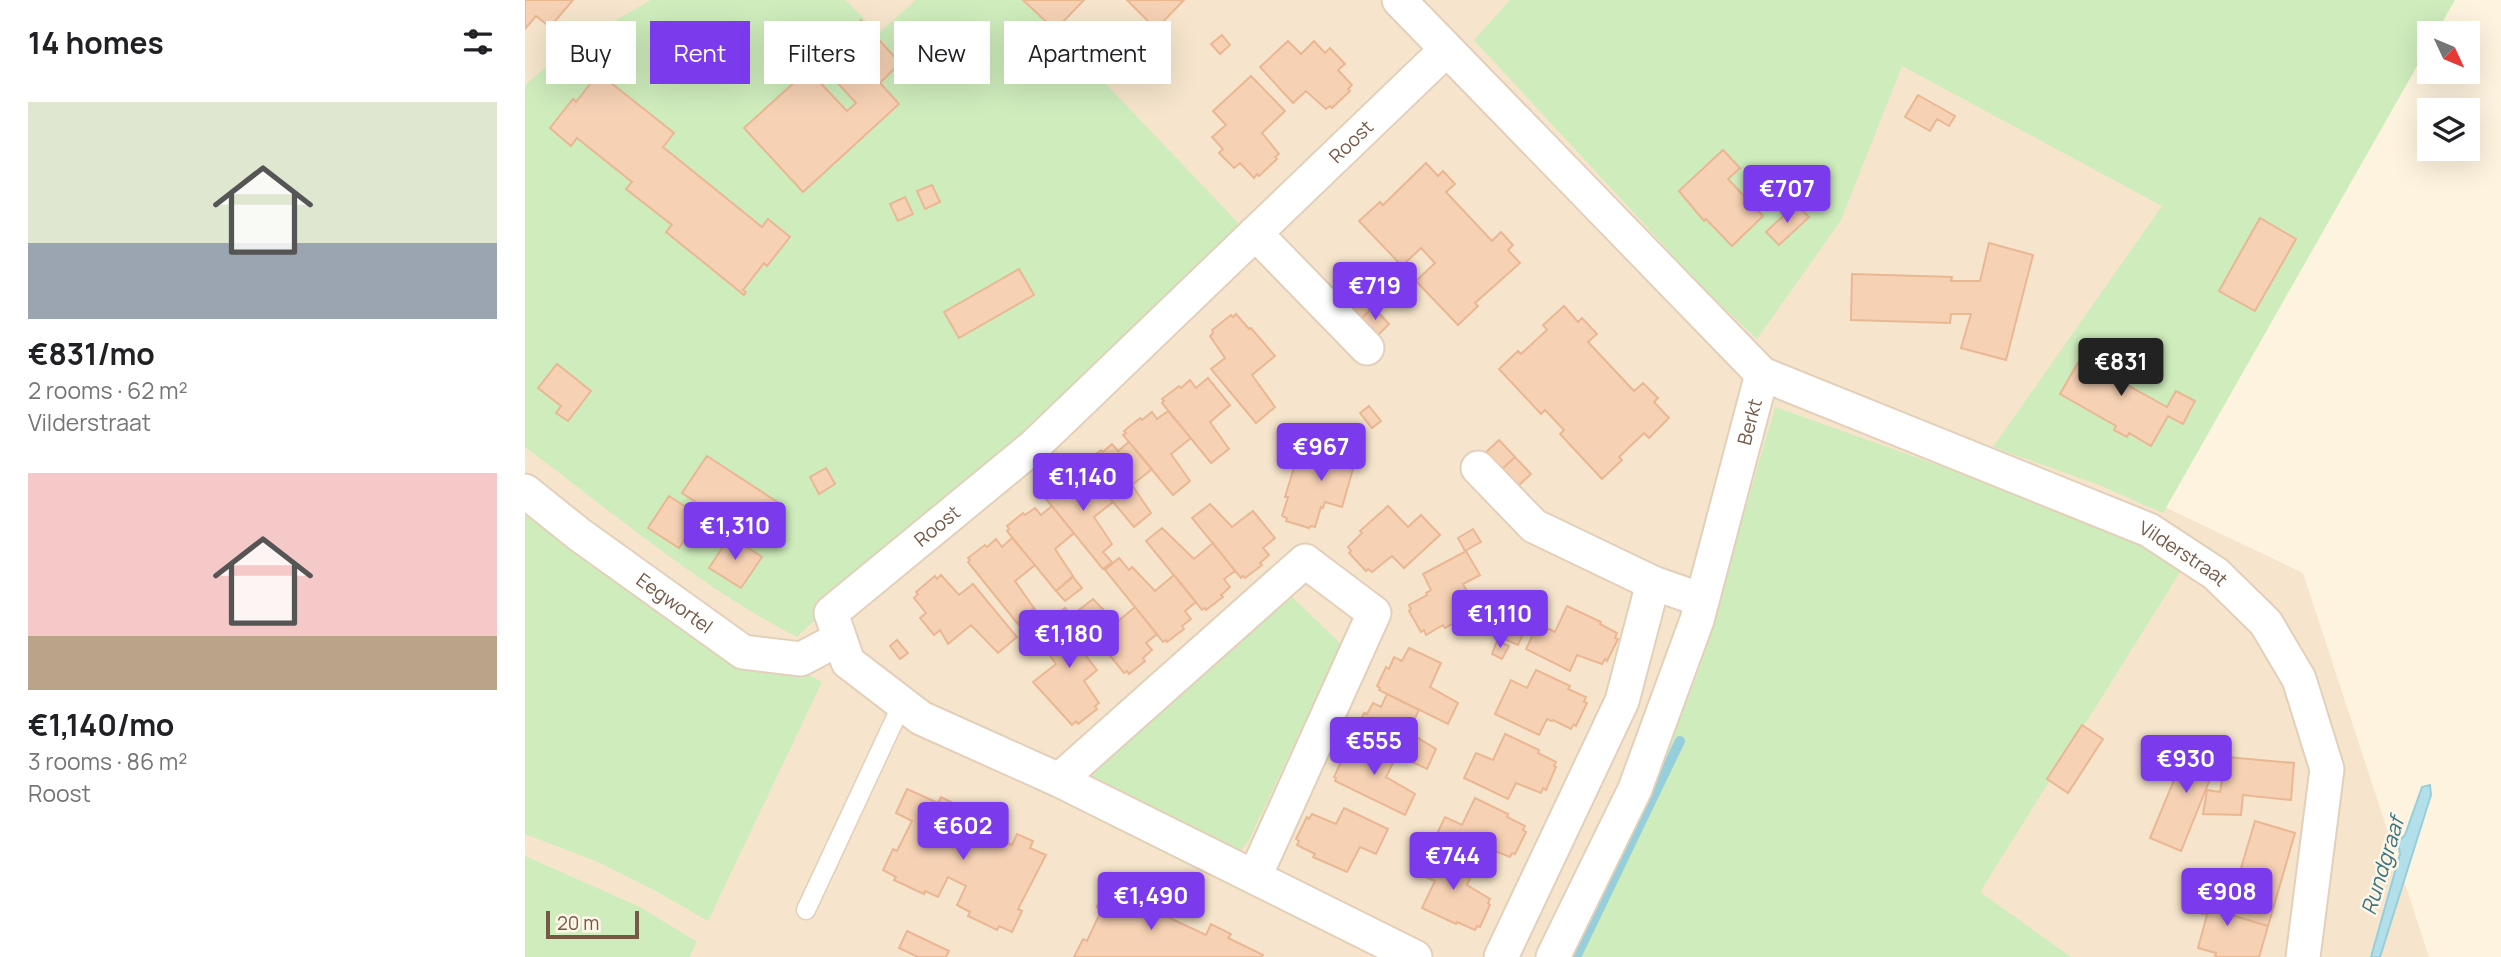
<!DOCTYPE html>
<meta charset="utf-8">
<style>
:root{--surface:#fff;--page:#f2f2f2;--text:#202124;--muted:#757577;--accent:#7c3aed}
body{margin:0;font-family:Manrope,sans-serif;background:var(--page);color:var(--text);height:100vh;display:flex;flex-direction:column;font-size:26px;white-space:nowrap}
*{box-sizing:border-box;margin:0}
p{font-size:23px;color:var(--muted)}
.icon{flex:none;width:38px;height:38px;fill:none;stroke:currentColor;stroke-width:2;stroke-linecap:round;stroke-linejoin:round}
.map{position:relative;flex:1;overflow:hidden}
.details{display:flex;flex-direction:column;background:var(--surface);width:525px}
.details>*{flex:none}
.banner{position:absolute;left:21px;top:21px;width:665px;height:63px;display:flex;gap:14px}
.needle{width:46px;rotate:134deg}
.tools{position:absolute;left:1892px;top:21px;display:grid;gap:14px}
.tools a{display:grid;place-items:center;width:63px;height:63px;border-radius:0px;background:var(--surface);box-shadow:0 7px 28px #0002;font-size:35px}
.scale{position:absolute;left:21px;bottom:18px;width:93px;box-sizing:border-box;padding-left:7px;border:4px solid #765845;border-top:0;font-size:19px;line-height:24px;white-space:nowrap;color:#765845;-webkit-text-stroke:5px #fff6e7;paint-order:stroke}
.price{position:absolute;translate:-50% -60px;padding:0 16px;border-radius:7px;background:var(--accent);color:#fff;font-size:23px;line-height:46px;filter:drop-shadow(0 2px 4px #0008)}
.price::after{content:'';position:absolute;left:50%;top:42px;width:21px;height:16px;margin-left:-10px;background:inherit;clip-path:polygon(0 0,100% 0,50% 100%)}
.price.on{background:#222;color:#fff}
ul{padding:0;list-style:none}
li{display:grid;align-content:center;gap:14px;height:371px;padding:0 28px}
li span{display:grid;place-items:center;height:217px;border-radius:0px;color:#555}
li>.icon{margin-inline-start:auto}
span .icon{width:126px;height:126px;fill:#fffc;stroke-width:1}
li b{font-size:30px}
h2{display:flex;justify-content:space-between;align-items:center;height:84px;padding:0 28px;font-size:30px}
.chip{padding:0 24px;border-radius:0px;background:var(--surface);box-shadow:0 7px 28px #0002;font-size:24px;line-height:63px}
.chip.on{background:var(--accent);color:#fff}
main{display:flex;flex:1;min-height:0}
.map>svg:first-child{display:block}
.residential{fill:#f6e5cc}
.green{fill:#ceecbc}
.water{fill:#b2dfe9;stroke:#97cedb;stroke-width:2}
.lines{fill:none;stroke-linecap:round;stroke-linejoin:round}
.stream{stroke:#97cedb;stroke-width:10}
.building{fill:#f6d1b4;stroke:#eab793;stroke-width:2}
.service-casing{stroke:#e3cfba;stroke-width:21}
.minor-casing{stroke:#e3cfba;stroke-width:37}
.service{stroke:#fff;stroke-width:18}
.minor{stroke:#fff;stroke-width:33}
.labels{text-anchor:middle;stroke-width:5;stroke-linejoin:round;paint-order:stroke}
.street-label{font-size:19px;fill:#765845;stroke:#fff6e7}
.water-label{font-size:21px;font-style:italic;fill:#3a7584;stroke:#fff6e7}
</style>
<main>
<section class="details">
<h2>14 homes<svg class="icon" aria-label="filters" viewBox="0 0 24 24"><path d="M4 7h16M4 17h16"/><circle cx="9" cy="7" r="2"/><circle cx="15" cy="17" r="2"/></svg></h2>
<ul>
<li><span style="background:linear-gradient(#dfe7d0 65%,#9aa5b1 0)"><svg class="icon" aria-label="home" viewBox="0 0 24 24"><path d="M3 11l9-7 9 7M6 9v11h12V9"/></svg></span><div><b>€831/mo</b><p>2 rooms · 62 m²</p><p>Vilderstraat</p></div></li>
<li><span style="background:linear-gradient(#f6c9c9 75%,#b9a48a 0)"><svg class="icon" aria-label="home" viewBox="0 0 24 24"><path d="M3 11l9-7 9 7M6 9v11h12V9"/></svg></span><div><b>€1,140/mo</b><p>3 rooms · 86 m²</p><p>Roost</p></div></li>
</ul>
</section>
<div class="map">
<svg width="1976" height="957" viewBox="0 0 1976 957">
<rect width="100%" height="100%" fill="#fef3de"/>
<path class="residential" d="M0 0H1465L1643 207 1495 438 1778 573 1904 957H0Z"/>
<path class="green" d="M126 0H320L354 33 391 0H501L719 229 638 311 317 594 272 637C176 588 86 511 0 447V85C38 51 81 25 126 0Z
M985 0H1930L1911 33H1904V45L1638 513 1574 485 1468 447 1637 206 1377 66 1316 220 1232 339 1180 290 949 40Z
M1250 407 1477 488 1571 525 1625 550 1657 569 1455 892 1546 957H1048L1152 727 1174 670Z
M0 492 241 671 284 675 297 682 183 921 127 889 73 862 0 834Z
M765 595 816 644 724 840 716 850 700 851 569 789 562 775Z
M0 856 115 907 172 942 164 957H0Z"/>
<path class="water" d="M1905 785 1906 795 1855 957H1846L1875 854 1873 842 1880 835 1897 787Z"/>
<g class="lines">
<path class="stream" d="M1051 957 1155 741"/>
</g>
<path class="building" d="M0 0H48L25 27 11 16 0 29Z
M498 0H559L530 30Z
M602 0H659L631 29Z
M336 20 375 63 355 83 374 104 278 192 219 128 283 70 322 111 331 103 292 60Z
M697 35 705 45 695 54 686 44Z
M763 41 776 54 789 41 800 53 805 48 820 64 813 70 827 85 823 89 825 91 807 108 805 106 801 109 781 91 768 103 735 67Z
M71 71 149 133 138 147 237 227 243 219 265 237 242 266 239 263 218 290 221 292 219 295 141 232 147 225 101 189 107 182 52 138 46 146 25 128 48 99 51 102 72 75 69 73Z
M726 76 760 111 737 133 754 154 750 157 752 159 734 176 732 174 729 178 715 163 709 168 694 153 698 149 687 137 701 125 688 111Z
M1393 95 1430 116 1424 126 1412 119 1405 131 1380 117Z
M1198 150 1215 168 1203 179 1238 216 1207 246 1181 219 1179 221 1154 191Z
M901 163 913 176 918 171 930 184 921 192 967 241 976 232 988 245 983 250 995 263 950 303 953 306 933 325 891 281 910 263 896 248 877 266 834 221 855 202 858 205Z
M407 185 415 202 400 209 392 191Z
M380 197 388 214 373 221 365 204Z
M1271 204 1284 217 1254 245 1241 232Z
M1735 218 1771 239 1730 311 1694 291Z
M1464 243 1508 255 1481 360 1436 348 1446 314H1426L1425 323 1326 320 1327 274 1427 277 1426 281H1455Z
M494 269 509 295 434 338 419 312Z
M832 290 848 307 835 320 819 303Z
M1039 306 1053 322 1057 318 1072 334 1063 342 1109 391 1118 383 1133 398 1129 402 1144 418 1124 438 1119 433 1094 457 1097 460 1077 479 1035 434 1039 430 1020 410 1016 414 974 369 993 351 996 354 1022 330 1018 325Z
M848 307 864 324 851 337 835 320Z
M711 314 724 329 726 328 750 356 727 375 750 407 731 423 686 369 700 358 685 336 688 333 687 330 706 315 708 317Z
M1565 342 1573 347 1566 359 1582 367 1589 355 1606 365 1597 382 1642 407 1651 391 1670 401 1658 424 1643 416 1626 446 1604 433 1602 437 1589 430 1591 426 1535 394Z
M32 364 66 391 43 421 31 413 36 406 13 388Z
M683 378 705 405 685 422 704 449 686 463 637 403 639 401 637 399 654 386 656 388 665 380 671 388Z
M844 406 856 421 847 428 835 413Z
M643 411 666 438 646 454 665 481 648 495 598 435 601 433 599 431 615 418 617 420 627 412 632 419Z
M813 431 837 438 817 507 800 502 798 508 796 507 790 527 786 526 784 528 761 521 762 518 757 516 763 497H760L771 461 799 470Z
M974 440 990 457 976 470 960 453Z
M604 442 627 469 607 485 626 513 609 527 559 467 562 465 560 463 576 450 578 452 587 444 593 451Z
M182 456 257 505 232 542 157 493Z
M990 457 1006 474 992 487 976 470Z
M301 468 310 484 294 494 285 477Z
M565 474 588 502 569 517 587 544 578 552 587 562 578 569 521 499 523 497 521 494 537 481 539 484 549 476 555 483Z
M144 496 175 516 154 548 123 528Z
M685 504 707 527 728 511 750 538 738 548 744 555 735 563 737 565 720 578 718 576 716 578 667 518Z
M527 506 549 533 530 549 548 576 531 591 482 531 484 529 482 526 498 513 500 515 510 508 516 515Z
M863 506 883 527 896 515 915 535 879 568 867 556 847 572 843 569 841 571 824 553 826 551 823 547 837 533 835 531Z
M637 528 669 559 688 543 710 571 699 579 705 587 696 595 698 597 681 610 680 608 677 610 621 541Z
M948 529 956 542 940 551 933 538Z
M205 536 237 557 216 588 184 568Z
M487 538 510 565 490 581 509 608 492 623 443 562 445 560 443 558 460 545 462 547 471 539 477 547Z
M941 551 955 575 938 584 952 610 920 628 918 625 901 635 899 630 896 632 884 611 886 609 884 605 902 595 901 593 906 590 898 574Z
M594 558 604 570 607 567 630 591 649 575 671 602 660 611 666 619 657 626 659 629 642 642 641 640 638 642 580 570Z
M416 575 434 595 448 584 492 637 473 653 446 625 423 644 415 630 409 635 395 618 401 613 389 598 393 594 391 592 410 576 412 579Z
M548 577 557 588 540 601 531 591Z
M568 599 591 623 610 607 632 634 621 643 627 650 618 658 620 661 604 674 602 671 599 673 550 613Z
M1042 606 1076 622 1075 624 1092 633 1090 638 1093 639 1082 661 1080 659 1077 664 1052 655 1045 671 1001 649 1013 624 1030 632Z
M509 608 517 621 502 634 492 623Z
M540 608 569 644 558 652 572 670 559 681 574 703 570 706 572 709 553 724 551 721 547 725 508 682 531 664 520 649 531 641 519 626Z
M982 624 999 632 993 645 975 637Z
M372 640 383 653 375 659 365 646Z
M972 641 984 646 977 659 967 654Z
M884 648 916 663 905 687 933 703 923 724 854 690 855 688 852 686 861 667 864 669 869 657 877 661Z
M1011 670 1045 686 1043 689 1061 697 1059 702 1062 703 1051 726 1049 724 1046 729 1028 720 1027 721 1022 719 1014 735 970 714 986 680 1002 688Z
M862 694 894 710 883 732 911 749 902 769 832 736 833 733 830 732 839 713 842 714 848 703 856 707Z
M1557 725 1578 739 1543 793 1522 779Z
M980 734 1014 750 1013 753 1031 762 1029 766 1031 767 1021 790 1018 788 1016 793 991 783 983 799 939 778 951 753 968 760Z
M1666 739 1696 752 1656 851 1625 838Z
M840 740 872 755 861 777 890 794 880 815 810 781 811 778 809 777 818 758 820 759 826 748 834 752Z
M1701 757 1769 763 1766 800 1718 795 1716 815 1678 814 1682 790 1695 792Z
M382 789 413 803 416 797 432 805 426 816 487 845 492 834 508 841 505 848 521 855 493 909 497 911 487 932 474 926 472 930 443 916 445 912 432 905 441 886 423 877 413 897 400 891 399 894 369 880 371 877 358 870 368 849 372 851 387 821 371 813Z
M950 798 983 814 982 817 1000 826 998 830 1001 832 990 854 987 853 985 857 960 847 952 863 908 842 920 817 937 825Z
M819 808 863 829 851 854 835 847 822 872 788 857 790 854 772 845 774 841 771 839 782 817 784 819 787 814 811 824Z
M1730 821 1770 833 1743 926 1703 914 1708 900 1688 894 1692 879 1711 885Z
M905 849 949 869 942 885 965 899 963 903 965 905 955 927 952 926 950 930 932 922 931 924 897 908 910 881 893 874Z
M584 881 604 890 606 886 626 895 621 907 681 935 686 924 706 934 703 938 738 955 737 957H549L558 939 562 941 577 909 572 907Z
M1670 889 1708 900 1703 914 1743 926 1734 957H1693L1690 956 1691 953 1673 948 1682 915 1664 910Z
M382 931 424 951 421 957H393L374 948Z"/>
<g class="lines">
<defs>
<path id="service" d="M281 910 377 704"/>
<g id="minor">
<path id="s1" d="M874 0 1237 374 1624 530 1691 574 1741 623 1774 679 1802 769 1778 957"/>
<path d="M730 233 842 348"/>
<path d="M953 468 1009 526 1128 583 1177 600"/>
<path id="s2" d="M0 491 55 535 218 652 276 659 314 639"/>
<path d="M534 780 780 561 849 613 730 876"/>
<path id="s3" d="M890 957 534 780 396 718 323 662 306 613 509 446 921 50"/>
<path d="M976 957 1097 701 1128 583"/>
<path id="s4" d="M1028 957 1110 789 1172 620 1237 374"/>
</g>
</defs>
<use href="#service" class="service-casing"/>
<use href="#minor" class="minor-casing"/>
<use href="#service" class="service"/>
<use href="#minor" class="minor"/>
</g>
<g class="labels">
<g class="street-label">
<text dy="7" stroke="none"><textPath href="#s3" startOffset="1395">Roost</textPath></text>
<text dy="7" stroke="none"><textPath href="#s4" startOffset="572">Berkt</textPath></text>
<text dy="7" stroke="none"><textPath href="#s3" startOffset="830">Roost</textPath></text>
<text dy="7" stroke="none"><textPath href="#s1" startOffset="980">Vilderstraat</textPath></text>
<text dy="7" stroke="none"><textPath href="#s2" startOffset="187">Eegwortel</textPath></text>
</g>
<g class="water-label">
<text transform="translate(1858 866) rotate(-73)" y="7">Rundgraaf</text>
</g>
</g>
</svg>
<div class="tools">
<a><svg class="needle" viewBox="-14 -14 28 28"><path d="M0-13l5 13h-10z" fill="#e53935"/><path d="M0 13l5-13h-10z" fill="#757577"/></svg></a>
<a><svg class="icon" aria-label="layers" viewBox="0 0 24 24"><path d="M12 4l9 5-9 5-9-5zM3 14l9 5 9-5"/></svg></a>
</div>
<div class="scale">20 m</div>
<b class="price" style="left:1262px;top:225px">€707</b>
<b class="price" style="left:850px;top:322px">€719</b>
<b class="price on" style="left:1596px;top:398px">€831</b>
<b class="price" style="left:796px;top:483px">€967</b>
<b class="price" style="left:558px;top:513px">€1,140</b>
<b class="price" style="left:210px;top:562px">€1,310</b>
<b class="price" style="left:975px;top:650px">€1,110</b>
<b class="price" style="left:544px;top:670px">€1,180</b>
<b class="price" style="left:849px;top:777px">€555</b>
<b class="price" style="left:1661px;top:795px">€930</b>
<b class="price" style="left:438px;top:862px">€602</b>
<b class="price" style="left:928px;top:892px">€744</b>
<b class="price" style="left:1702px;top:928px">€908</b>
<b class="price" style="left:626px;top:932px">€1,490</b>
<div class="banner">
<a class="chip">Buy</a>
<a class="chip on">Rent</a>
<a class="chip">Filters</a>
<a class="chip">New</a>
<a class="chip">Apartment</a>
</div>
</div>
</main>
